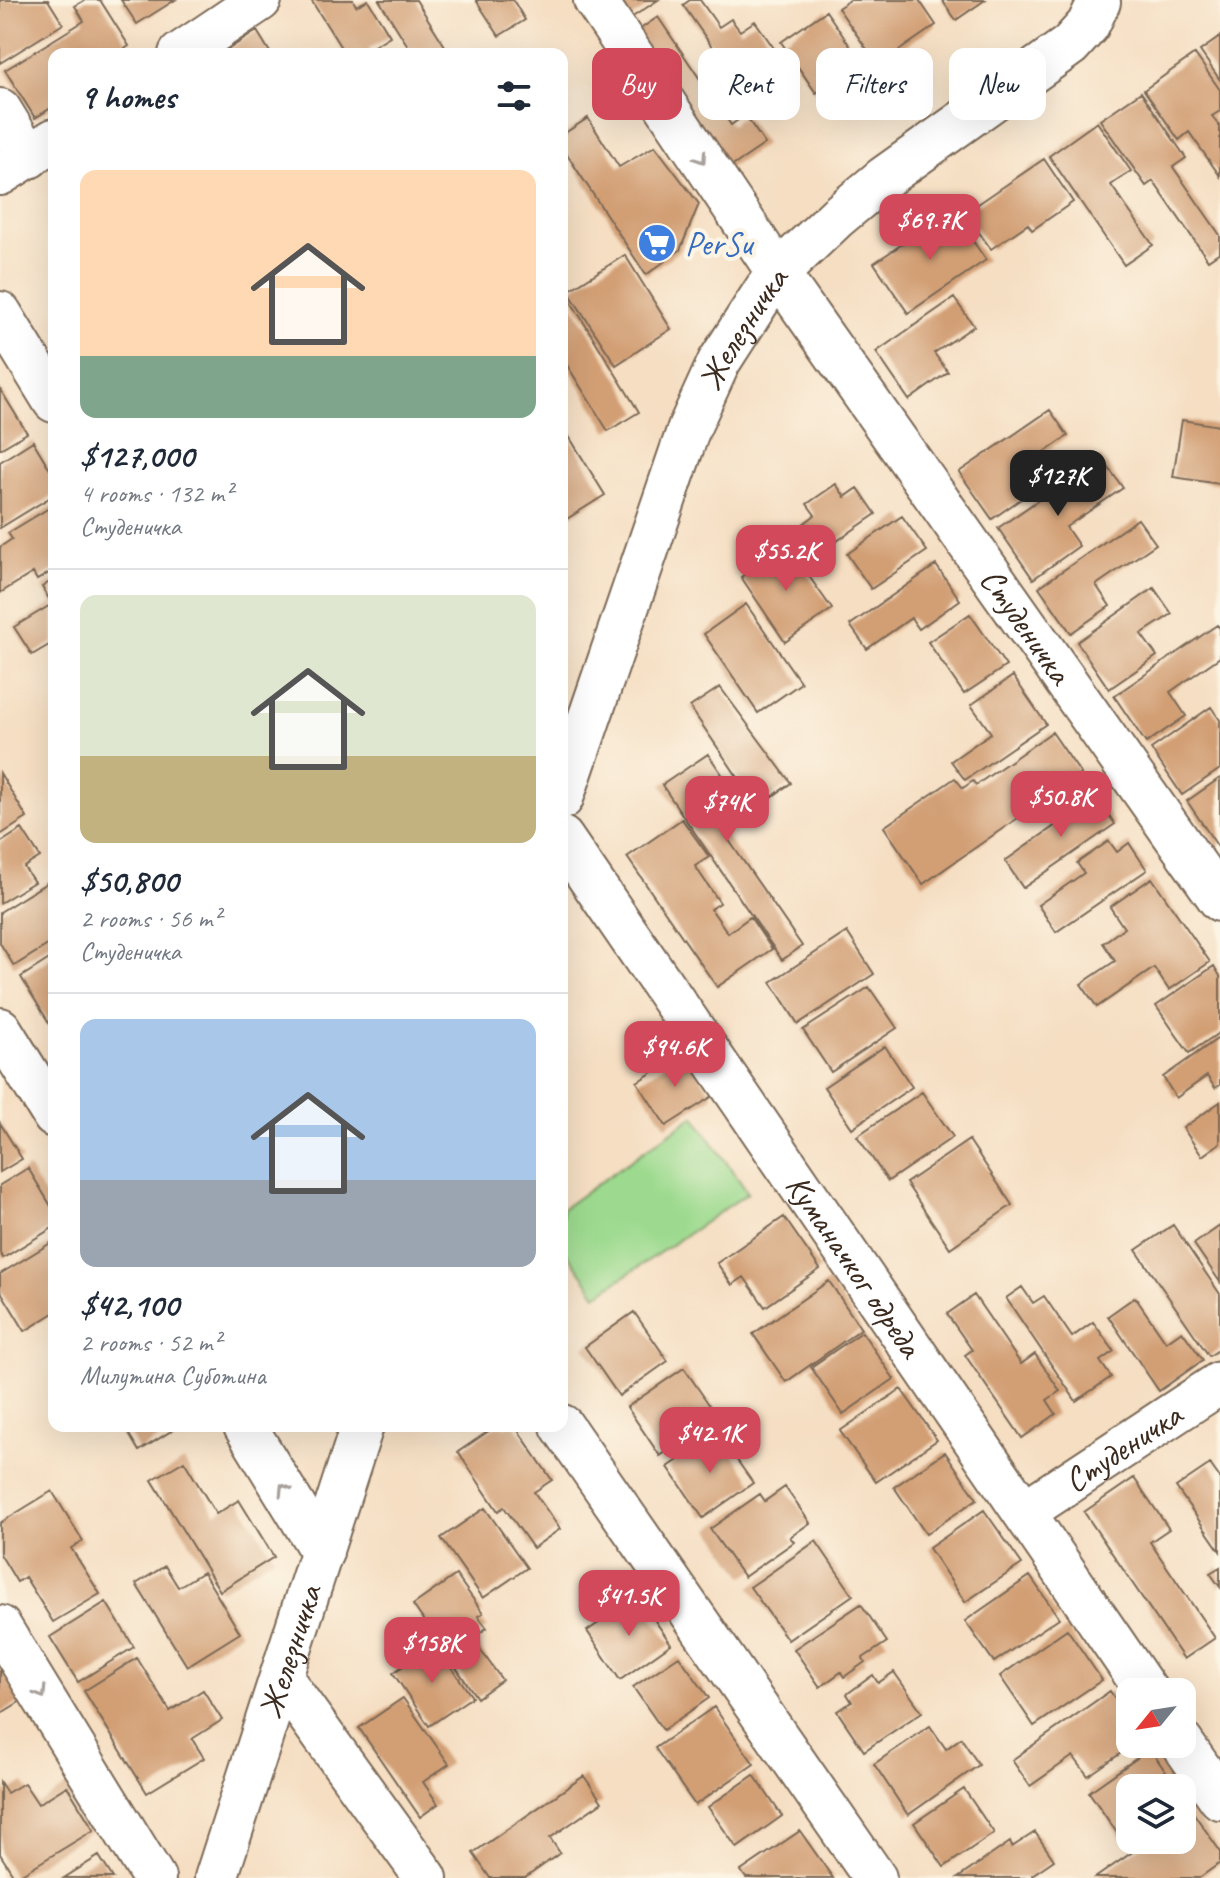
<!DOCTYPE html>
<meta charset="utf-8">
<style>
:root{--surface:#fff;--page:#f6f6f7;--text:#1f2937;--muted:#747a83;--line:#e0e1e3;--accent:#d1495b}
body{margin:0;font-family:Caveat,sans-serif;background:var(--page);color:var(--text);height:100vh;display:flex;flex-direction:column;font-size:30px;white-space:nowrap}
*{box-sizing:border-box;margin:0}
p{font-size:26px;color:var(--muted)}
.icon{flex:none;width:44px;height:44px;fill:none;stroke:currentColor;stroke-width:2;stroke-linecap:round;stroke-linejoin:round}
.map{position:relative;flex:1;overflow:hidden}
.side{position:absolute;left:48px;top:48px;width:520px;height:1384px;display:flex;flex-direction:column;background:var(--surface);border-radius:16px;box-shadow:0 8px 32px #0002}
.side>*{flex:none}
.banner{position:absolute;left:592px;top:48px;width:508px;height:72px;display:flex;gap:16px}
.needle{width:52px;rotate:240deg}
.controls{position:absolute;left:1116px;top:1678px;display:grid;gap:16px}
.controls a{display:grid;place-items:center;width:80px;height:80px;border-radius:16px;background:var(--surface);box-shadow:0 8px 32px #0002;font-size:40px}
.price{position:absolute;translate:-50% -68px;padding:0 18px;border-radius:16px;background:var(--accent);color:#fff;font-size:26px;line-height:52px;filter:drop-shadow(0 2px 4px #0008)}
.price::after{content:'';position:absolute;left:50%;top:48px;width:24px;height:18px;margin-left:-12px;background:inherit;clip-path:polygon(0 0,100% 0,50% 100%)}
.price.on{background:#222;color:#fff}
ul{padding:0;list-style:none}
li{display:grid;align-content:center;gap:16px;height:424px;padding:0 32px}
li+li{border-top:2px solid var(--line)}
li span{display:grid;place-items:center;height:248px;border-radius:16px;color:#555}
li>.icon{margin-inline-start:auto}
span .icon{width:144px;height:144px;fill:#fffc;stroke-width:1}
li b{font-size:34px}
h2{display:flex;justify-content:space-between;align-items:center;height:96px;padding:0 32px;font-size:34px}
.pill{padding:0 28px;border-radius:16px;background:var(--surface);box-shadow:0 8px 32px #0002;font-size:28px;line-height:72px}
.pill.on{background:var(--accent);color:#fff}
.map>svg:first-child{display:block}
.green{fill:#9dda8f;stroke:#6c8256;stroke-width:2}
.building{fill:#d29f74}
.lines{fill:none;stroke-linecap:round;stroke-linejoin:round}
.minor-casing{stroke:#7c6957;stroke-width:46}
.minor{stroke:#fff;stroke-width:42}
.oneway{stroke:#a79f9a}
.labels{text-anchor:middle;stroke-width:8;stroke-linejoin:round;paint-order:stroke}
.shop-label{font-size:34px;fill:#366cbe;stroke:#fcf5e5;text-anchor:start}
.street-label{font-size:34px;fill:#3b2a1e;stroke:#fcf5e5}
</style>
<div class="map">
<svg width="1220" height="1878" viewBox="0 0 1220 1878">
<rect width="100%" height="100%" fill="#fcf5e5"/>
<filter id="ink" filterUnits="userSpaceOnUse"><feTurbulence type="fractalNoise" baseFrequency=".0125" numOctaves="2"/><feDisplacementMap in="SourceGraphic" scale="16" xChannelSelector="R" yChannelSelector="G"/><feConvolveMatrix kernelMatrix="1 2 1 2 8 2 1 2 1" color-interpolation-filters="sRGB"/></filter>
<filter id="wash" filterUnits="userSpaceOnUse"><feTurbulence type="fractalNoise" baseFrequency=".006" numOctaves="4" result="noise"/><feDisplacementMap in="SourceGraphic" scale="32" xChannelSelector="R" yChannelSelector="G"/><feGaussianBlur stdDeviation="1.8" result="paint"/><feColorMatrix in="noise" values="0 0 0 0 0 0 0 0 0 0 0 0 0 0 0 0 0 1.4 0 .05"/><feComposite in="paint" operator="in"/></filter>
<g filter="url(#wash)">
<rect width="100%" height="100%" fill="#f5dec2"/>
<path class="green" d="M694 1116 748 1193 597 1295 562 1246V1209Z"/>
<g id="blocks">
<path class="building" d="M0 0H48L63 24 0 63Z
M85 0H100L129 46 117 54H54V106L35 118 5 70 84 21 75 6Z
M121 0H175L137 24Z
M311 0H353L356 6 368 0 390 36 369 49 372 54H345Z
M379 0H416L448 51 443 54H413Z
M476 0H513L525 20 499 36Z
M614 0H658L628 20Z
M690 0H700L719 27 731 19 740 31 755 21 792 74 774 87 777 91 754 107 683 5Z
M850 0H919L936 25 878 65 838 8Z
M942 0H985L956 20Z
M826 11 861 62 816 93 781 42Z
M658 17 731 125 745 115 765 144 728 169 636 32Z
M257 31 271 54H221Z
M1220 37V80L1200 51Z
M1195 54 1220 90V111L1212 116 1220 127V176L1189 132 1179 140 1144 90Z
M1141 92 1186 158 1173 167 1220 235V252L1208 260 1153 181 1146 186 1100 120Z
M588 118 619 167 655 146 699 204 680 250 646 275 562 147V135Z
M1097 122 1131 171 1111 185 1153 245 1124 265 1049 156Z
M1044 159 1073 202 1032 230 1028 224 991 249 965 213Z
M952 211 986 260 908 313 874 263Z
M625 255 671 329 616 365 568 291Z
M562 287 639 412 608 431 562 357Z
M954 298 974 326 934 353 948 372 909 400 876 352Z
M0 389 27 433 0 449Z
M1050 410 1068 436 1017 471 1031 492 992 519 959 472Z
M1182 420 1220 426V484L1173 477Z
M562 425 605 495 562 522Z
M33 441 54 476V495L0 528V462Z
M1101 457 1123 488 1066 527 1079 546 1033 579 998 528Z
M836 484 845 497 858 488 876 514 821 552 802 525 815 515 807 504Z
M54 505V570L37 580 33 573 0 593V547L12 539 8 533Z
M902 516 927 551 871 589 847 554Z
M1138 519 1156 544 1096 585 1110 606 1071 633 1039 587Z
M787 545 832 609 785 642 741 577Z
M936 565 960 600 919 629 911 618 867 649 850 625Z
M54 579V642L32 655 14 627 52 604 42 587Z
M1154 588 1172 614 1141 634 1157 656 1109 689 1077 642Z
M746 604 801 683 758 713 704 634Z
M970 614 1006 666 964 694 928 642Z
M1217 625 1220 628V657L1170 692 1186 716 1146 743 1114 696Z
M1013 676 1046 724 965 780 951 761 991 733 971 705Z
M720 687 791 783 758 807 690 707Z
M1211 707 1220 720V769L1182 795 1151 749Z
M1052 732 1081 774 923 884 884 827 955 778 963 788 973 781 976 785Z
M708 754 743 805 717 823 802 946 782 960 662 785Z
M0 773 27 818 0 835Z
M1220 778V845L1218 847 1187 801Z
M1072 792 1083 806 1096 797 1115 824 1023 888 1005 861 1063 820 1053 805Z
M682 819 709 857 695 866 720 903 711 909 728 933 750 917 772 949 717 987 627 857Z
M22 829 40 857 24 867 34 882 0 903V843Z
M1109 841 1117 852 1129 843 1147 870 1056 932 1038 905 1084 873 1077 863Z
M1152 878 1210 962 1169 990 1154 968 1097 1007 1081 984 1115 961 1103 943 1124 928 1110 907Z
M50 881 54 888V941L14 966 0 943V912Z
M847 932 874 974 798 1024 771 982Z
M54 956V1031L21 977Z
M1214 966 1220 976V1032L1189 1053 1156 1006Z
M869 987 897 1028 831 1072 803 1030Z
M1220 1037V1085L1215 1088 1207 1076 1176 1098 1163 1077Z
M885 1046 912 1087 852 1128 824 1087Z
M685 1052 713 1096 666 1126 637 1082Z
M922 1092 953 1137 888 1181 857 1136Z
M1220 1102V1143L1202 1156 1183 1128Z
M0 1123 22 1159 0 1172Z
M969 1140 1012 1205 950 1248 906 1183Z
M28 1168 54 1211V1227L3 1258 0 1253V1185Z
M784 1217 820 1269 765 1307 744 1277 732 1285 717 1263Z
M1173 1225 1220 1294V1349L1209 1356 1136 1250Z
M1220 1226V1282L1194 1244Z
M54 1241V1313L25 1331 0 1290V1274Z
M829 1281 861 1329 786 1382 753 1334Z
M1022 1287 1033 1303 1044 1296 1072 1337 1093 1322 1114 1351 1100 1361 1111 1377 1076 1401 1006 1298Z
M974 1295 1021 1364 1035 1354 1060 1391 1047 1400 1056 1414 1022 1438 965 1355 972 1350 947 1314Z
M1135 1297 1166 1342 1182 1331 1203 1360 1159 1391 1108 1316Z
M634 1312 668 1361 619 1396 585 1347Z
M862 1332 894 1379 843 1414 811 1367Z
M684 1368 717 1416 660 1456 627 1407Z
M901 1389 937 1440 876 1482 840 1431Z
M124 1426H179L139 1451Z
M496 1426H515L552 1480 534 1492 560 1529 533 1548 504 1507 498 1511 458 1452Z
M718 1433 753 1483 703 1518 668 1467Z
M945 1452 977 1499 926 1534 894 1487Z
M184 1461 216 1514 239 1500 274 1557 220 1591 152 1480Z
M1210 1464 1220 1478V1551L1176 1487Z
M1134 1478 1169 1529 1150 1542 1215 1638 1184 1659 1084 1512Z
M785 1487 810 1523 790 1537 794 1542 744 1577 710 1529 760 1494 765 1501Z
M52 1491 83 1541 71 1548 100 1594 53 1622 25 1577 17 1582 0 1554V1523Z
M485 1508 527 1568 483 1598 441 1538Z
M984 1510 1022 1564 965 1602 929 1548Z
M816 1541 853 1595 788 1640 750 1587Z
M165 1566 178 1587 203 1572 240 1633 187 1666 136 1584Z
M1220 1567V1587L1210 1573Z
M456 1575 483 1613 478 1616 487 1628 472 1638 502 1680 477 1698 413 1605Z
M1030 1576 1059 1618 994 1662 965 1621Z
M638 1596 671 1644 620 1680 587 1631Z
M106 1602 134 1647 78 1682 50 1637Z
M861 1604 887 1642 863 1658 865 1662 844 1677 841 1672 820 1687 794 1649Z
M1067 1629 1102 1680 1034 1726 1000 1676Z
M435 1644 472 1697 429 1726 393 1673Z
M679 1656 709 1698 663 1730 633 1687Z
M137 1658 170 1711 203 1690 222 1720 192 1739 204 1758 147 1793 84 1691Z
M0 1667 21 1701 0 1714Z
M894 1672 922 1712 864 1751 837 1711 852 1702 847 1694 873 1675 878 1683Z
M1110 1691 1130 1720V1744H1134L1088 1776 1073 1756 1030 1786 1012 1760Z
M403 1698 449 1764 423 1782 438 1804 420 1817 359 1728Z
M714 1707 754 1764 695 1805 655 1748Z
M930 1726 946 1749 961 1738 979 1765 908 1815 874 1764Z
M1150 1749 1177 1788H1130V1839L1124 1843 1089 1792Z
M754 1775 782 1816 737 1848 708 1807Z
M584 1776 602 1802 550 1838 560 1853 525 1878H490L473 1853Z
M0 1782 7 1793 24 1783 38 1804 67 1786 94 1830 15 1878 0 1854Z
M964 1789 994 1833 944 1867 914 1823Z
M1192 1811 1220 1851V1863L1199 1878H1095L1150 1840H1182V1818Z
M800 1831 833 1878H746L741 1871Z
M1035 1832 1054 1860 1032 1875 1034 1878H958L1010 1842 1012 1847Z
M99 1856 113 1878H64Z"/>
</g>
</g>
<g filter="url(#ink)">
<use href="#blocks" fill-opacity="0" stroke="#7c6957" stroke-width="2"/>
<g class="lines">
<defs>
<g id="minor">
<path id="s1" d="M595 0 778 273 1220 900"/>
<path d="M180 54 260 0"/>
<path d="M0 110 29 157"/>
<path d="M0 174 54 140"/>
<path d="M0 313 54 401"/>
<path id="s2" d="M562 798 689 428 719 362 766 289 778 273 837 217 885 177 1070 45 1088 25 1099 2"/>
<path id="s3" d="M562 838 1147 1692"/>
<path d="M0 1029 54 1116"/>
<path d="M245 1426 322 1552"/>
<path d="M562 1426 875 1878"/>
<path id="s4" d="M1024 1512 1220 1383"/>
<path d="M0 1627 154 1878"/>
<path d="M282 1679 426 1878"/>
<path d="M1182 1743 1220 1798"/>
<path id="s5" d="M216 1878 362 1426"/>
</g>
</defs>
<use href="#minor" class="minor-casing"/>
<use href="#minor" class="minor"/>
</g>
<defs><path id="oneway-chevron" d="M-2-3.5L2.5 0L-2 3.5" fill="none" stroke-width="1.6" stroke-linecap="round" stroke-linejoin="round" transform="scale(2)"/></defs>
<g class="oneway">
<use href="#oneway-chevron" transform="translate(701 158) rotate(56)"/>
<use href="#oneway-chevron" transform="translate(284 1489) rotate(-122)"/>
<use href="#oneway-chevron" transform="translate(41 1693) rotate(58)"/>
</g>
</g>
<defs>
<symbol id="supermarket-disc" viewBox="-11 -11 22 22"><circle r="9.5" fill="#3f7fe0" stroke="#fcf5e5"/><path d="M-6-5.5h2.5l.6 2H6L4.5 2H-2.5L-4.4-4H-6ZM-1.5 3.2a1.3 1.3 0 1 0 .1 0ZM3 3.2a1.3 1.3 0 1 0 .1 0Z" fill="#fff"/></symbol>
</defs>
<g fill-rule="evenodd">
<use href="#supermarket-disc" x="635" y="221" width="44" height="44"/>
</g>
<g class="labels">
<g class="shop-label">
<text x="685" y="255">PerSu</text>
</g>
<g class="street-label">
<text dy="12" stroke="none"><textPath href="#s2" startOffset="504">Железничка</textPath></text>
<text dy="12" stroke="none"><textPath href="#s1" startOffset="760">Студеничка</textPath></text>
<text dy="12" stroke="none"><textPath href="#s3" startOffset="518">Куманачког одреда</textPath></text>
<text dy="12" stroke="none"><textPath href="#s4" startOffset="118">Студеничка</textPath></text>
<text dy="12" stroke="none"><textPath href="#s5" startOffset="238">Железничка</textPath></text>
</g>
</g>
</svg>
<div class="controls">
<a><svg class="needle" viewBox="-14 -14 28 28"><path d="M0-13l5 13h-10z" fill="#e53935"/><path d="M0 13l5-13h-10z" fill="#747a83"/></svg></a>
<a><svg class="icon" aria-label="layers" viewBox="0 0 24 24"><path d="M12 4l9 5-9 5-9-5zM3 14l9 5 9-5"/></svg></a>
</div>
<b class="price" style="left:930px;top:262px">$69.7K</b>
<b class="price on" style="left:1058px;top:518px">$127K</b>
<b class="price" style="left:786px;top:593px">$55.2K</b>
<b class="price" style="left:1061px;top:839px">$50.8K</b>
<b class="price" style="left:727px;top:844px">$74K</b>
<b class="price" style="left:675px;top:1089px">$94.6K</b>
<b class="price" style="left:710px;top:1475px">$42.1K</b>
<b class="price" style="left:629px;top:1638px">$41.5K</b>
<b class="price" style="left:432px;top:1685px">$158K</b>
<div class="banner">
<a class="pill on">Buy</a>
<a class="pill">Rent</a>
<a class="pill">Filters</a>
<a class="pill">New</a>
</div>
<section class="side">
<h2>9 homes<svg class="icon" aria-label="filters" viewBox="0 0 24 24"><path d="M4 7h16M4 17h16"/><circle cx="9" cy="7" r="2"/><circle cx="15" cy="17" r="2"/></svg></h2>
<ul>
<li><span style="background:linear-gradient(#ffd9b3 75%,#7fa58c 0)"><svg class="icon" aria-label="home" viewBox="0 0 24 24"><path d="M3 11l9-7 9 7M6 9v11h12V9"/></svg></span><div><b>$127,000</b><p>4 rooms · 132 m²</p><p>Студеничка</p></div></li>
<li><span style="background:linear-gradient(#dfe7d0 65%,#c2b280 0)"><svg class="icon" aria-label="home" viewBox="0 0 24 24"><path d="M3 11l9-7 9 7M6 9v11h12V9"/></svg></span><div><b>$50,800</b><p>2 rooms · 56 m²</p><p>Студеничка</p></div></li>
<li><span style="background:linear-gradient(#a9c7e8 65%,#9aa5b1 0)"><svg class="icon" aria-label="home" viewBox="0 0 24 24"><path d="M3 11l9-7 9 7M6 9v11h12V9"/></svg></span><div><b>$42,100</b><p>2 rooms · 52 m²</p><p>Милутина Суботина</p></div></li>
</ul>
</section>
</div>
